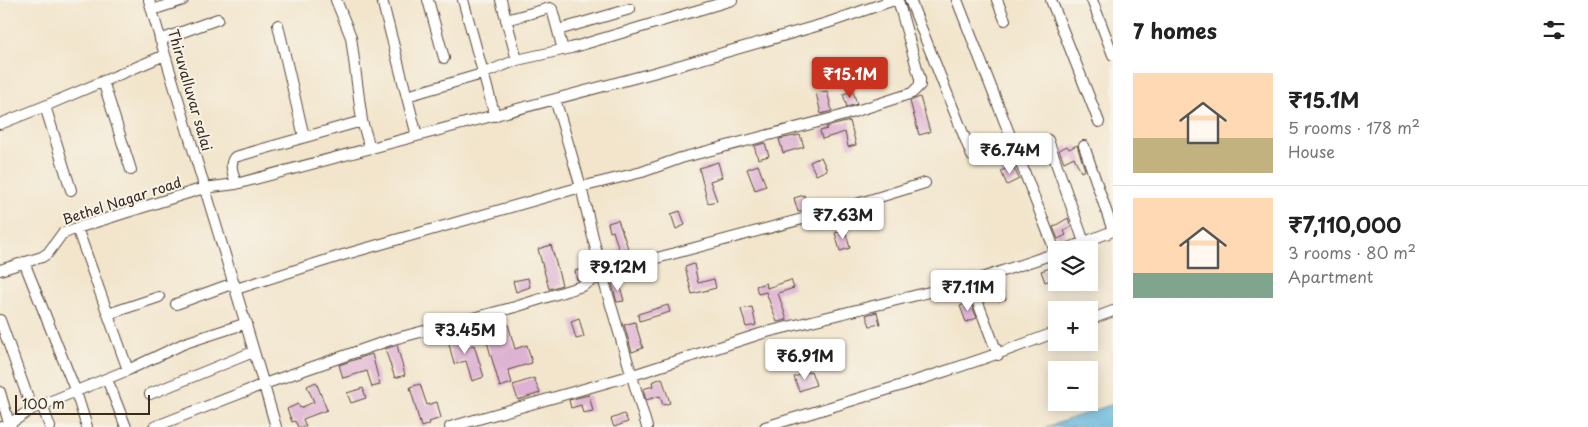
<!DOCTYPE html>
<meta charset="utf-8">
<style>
:root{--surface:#fff;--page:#f2f2f2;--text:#222;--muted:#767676;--line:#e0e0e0;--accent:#c8321e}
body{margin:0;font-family:"Playpen Sans",sans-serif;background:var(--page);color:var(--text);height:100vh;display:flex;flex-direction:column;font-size:19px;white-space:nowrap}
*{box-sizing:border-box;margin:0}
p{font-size:16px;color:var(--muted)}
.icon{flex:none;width:28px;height:28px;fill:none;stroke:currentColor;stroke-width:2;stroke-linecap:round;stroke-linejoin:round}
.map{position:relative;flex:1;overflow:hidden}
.drawer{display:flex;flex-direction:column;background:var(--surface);width:475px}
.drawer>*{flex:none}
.controls{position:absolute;left:1048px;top:241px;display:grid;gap:10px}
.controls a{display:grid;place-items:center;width:50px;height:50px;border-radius:0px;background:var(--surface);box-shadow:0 2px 12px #0003;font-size:25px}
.scale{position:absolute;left:15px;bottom:12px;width:135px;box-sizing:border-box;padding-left:5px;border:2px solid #3b2a1e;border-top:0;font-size:14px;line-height:18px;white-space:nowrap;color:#3b2a1e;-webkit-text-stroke:4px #f7f3e8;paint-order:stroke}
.price{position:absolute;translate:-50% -42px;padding:0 11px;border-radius:5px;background:#fff;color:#222;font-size:16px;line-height:32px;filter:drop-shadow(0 1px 2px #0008)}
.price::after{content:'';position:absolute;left:50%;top:30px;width:15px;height:11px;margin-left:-8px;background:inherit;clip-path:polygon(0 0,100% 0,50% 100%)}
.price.active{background:var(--accent);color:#fff}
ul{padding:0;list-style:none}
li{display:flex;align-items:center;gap:15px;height:125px;padding:0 20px}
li+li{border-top:1px solid var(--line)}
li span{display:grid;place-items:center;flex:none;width:140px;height:100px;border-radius:0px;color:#555}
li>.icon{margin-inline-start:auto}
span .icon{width:60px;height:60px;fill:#fffc;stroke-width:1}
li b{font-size:21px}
h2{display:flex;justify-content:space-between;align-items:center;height:60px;padding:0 20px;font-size:21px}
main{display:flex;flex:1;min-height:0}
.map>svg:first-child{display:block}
.water{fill:#5fb5db;stroke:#4d707c}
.building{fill:#deb2d3}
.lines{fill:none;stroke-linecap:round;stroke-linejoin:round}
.street-casing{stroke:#564638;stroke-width:12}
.street{stroke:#fff;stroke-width:10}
.labels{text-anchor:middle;stroke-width:4;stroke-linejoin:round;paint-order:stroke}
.street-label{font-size:14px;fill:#3b2a1e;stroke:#f7f3e8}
</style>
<main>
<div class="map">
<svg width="1113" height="427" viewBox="0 0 1113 427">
<rect width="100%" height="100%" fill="#f7f3e8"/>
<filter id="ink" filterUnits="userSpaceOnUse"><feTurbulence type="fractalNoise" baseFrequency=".02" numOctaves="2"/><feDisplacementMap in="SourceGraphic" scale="10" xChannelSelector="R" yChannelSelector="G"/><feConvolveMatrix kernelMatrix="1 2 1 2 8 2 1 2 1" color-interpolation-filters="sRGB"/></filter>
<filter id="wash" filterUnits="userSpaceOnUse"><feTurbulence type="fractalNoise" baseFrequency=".0096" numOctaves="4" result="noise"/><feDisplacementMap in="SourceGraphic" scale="20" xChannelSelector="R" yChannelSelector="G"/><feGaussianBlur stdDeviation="1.12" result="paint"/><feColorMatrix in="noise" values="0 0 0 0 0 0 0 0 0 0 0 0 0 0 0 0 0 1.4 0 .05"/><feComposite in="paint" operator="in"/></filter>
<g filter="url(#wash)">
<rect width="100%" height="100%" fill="#f2e5cc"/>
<path class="water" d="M1113 404V427H1046Z"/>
<g id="blocks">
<path class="building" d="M827 91 832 111 821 114 816 93Z
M853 91 857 104 847 107 843 94Z
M920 97 930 132 919 135 910 101Z
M850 121 856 145 848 147 845 132 822 139 820 131 827 129 826 127Z
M800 135 804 147 783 153 779 139Z
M765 143 769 156 758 159 754 146Z
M1077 145 1085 170 1081 172 1074 157 1064 162 1059 150 1067 146 1069 149Z
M821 157 827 170 816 175 810 162Z
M718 162 722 177 710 181 717 201 708 203 699 168Z
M758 165 766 186 755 190 747 169Z
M1013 165 1019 179 1007 185 1001 171Z
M804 195 808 210 798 212 794 198Z
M680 211 685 225 676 229 671 214Z
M1068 218 1071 227 1064 231 1066 235 1058 239 1053 227Z
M618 220 628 248 619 250 613 231 610 232 608 223Z
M845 230 850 248 840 251 835 233Z
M551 245 562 285 549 289 538 249Z
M694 264 698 283 714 279 716 288 692 294 685 267Z
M592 266 594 272 577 280 575 271Z
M1053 267 1056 278 1045 282 1041 271Z
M528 278 530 287 516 292 513 281Z
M1000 279 1006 299 998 301 993 282Z
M791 280 794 288 778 293 787 320 777 322 766 292 758 294 756 286 766 283 767 288Z
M619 282 624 301 617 302 612 284Z
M970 302 977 318 966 322 960 306Z
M668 305 670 312 639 321 638 314Z
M752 307 756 325 746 327 741 309Z
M877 312 880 324 870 326 866 315Z
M579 318 584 337 576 339 571 321Z
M635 322 643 348 632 352 624 325Z
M508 324 515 349 527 345 532 363 508 370 512 383 500 387 485 335 498 331 497 328Z
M457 330 462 349 474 345 484 377 472 381 466 361 454 364 446 332Z
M397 345 405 375 395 378 385 349Z
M372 354 380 385 372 387 367 371 343 378 339 365Z
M811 371 816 385 799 391 794 377Z
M534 378 540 393 518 400 513 385Z
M662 378 670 403 663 405 660 396 646 400 643 389 653 386 652 382Z
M316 382 327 410 303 419 306 427H298L295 421 292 422 287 409 298 404 300 408 314 402 307 386Z
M420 384 427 405 437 402 441 418 429 422 430 424 421 427 410 387Z
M363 388 366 398 351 403 347 393Z
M589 395 593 411 583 413 581 405 571 408 569 400Z
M624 414 628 422 614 427 611 419Z"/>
</g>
</g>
<g filter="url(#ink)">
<use href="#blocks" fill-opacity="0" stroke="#564638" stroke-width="1"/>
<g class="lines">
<defs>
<path id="street" d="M149 0C190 143 235 284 276 427
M336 0 351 37 362 121 370 148
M382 0 417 136
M428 0 444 58
M463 0 495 116
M501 0 517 60
M910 0 972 156
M957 0 1056 253
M997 0 1005 20
M1051 0 1099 122
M1092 0 1113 55
M152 10 183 0
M506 20 550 8 552 9 563 50
M278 25 304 137
M558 30 630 9
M160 40 218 19
M103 81 131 170
M407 96 482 74 517 60 571 48 732 0
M555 99 581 187 602 275 647 427
M45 106 71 190
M0 124 45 106 165 55
M1048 140 1084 242
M1084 146 1113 231
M236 184C234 175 228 164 235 157L362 121
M77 228 128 370
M1064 250 1113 231
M24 262 76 392 87 427
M0 270 42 257 48 253 62 234 77 228 204 188 236 184 653 73 827 23 894 0
M970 282 998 355
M236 289 343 255 581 187 642 172 681 158 841 116 912 93 920 85V79L898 0
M176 304 234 283
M108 314 159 297
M0 320 32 409
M1089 320 1113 311
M107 379 126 427
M0 392 10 427
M150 394 253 352
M42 405 50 427
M2 427 9 424 32 409 128 370 185 343 247 323
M154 427 264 384 390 340 515 307 582 286 602 275 642 262 847 207 925 183
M450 427 633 375 763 333 970 282 1056 253
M765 427C863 397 961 369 1056 332"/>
</defs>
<use href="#street" class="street-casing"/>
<use href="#street" class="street"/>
</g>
</g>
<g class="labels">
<g class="street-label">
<text transform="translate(190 90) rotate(74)" y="5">Thiruvalluvar salai</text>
<text transform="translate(122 201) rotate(-18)" y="5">Bethel Nagar road</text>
</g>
</g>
</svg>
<div class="controls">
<a><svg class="icon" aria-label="layers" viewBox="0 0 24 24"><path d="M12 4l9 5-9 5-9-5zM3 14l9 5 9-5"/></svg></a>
<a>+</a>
<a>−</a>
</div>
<div class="scale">100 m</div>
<b class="price active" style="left:850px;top:99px">₹15.1M</b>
<b class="price" style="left:1010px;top:175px">₹6.74M</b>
<b class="price" style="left:843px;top:240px">₹7.63M</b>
<b class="price" style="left:618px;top:292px">₹9.12M</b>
<b class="price" style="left:968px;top:312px">₹7.11M</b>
<b class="price" style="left:465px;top:355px">₹3.45M</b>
<b class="price" style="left:805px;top:381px">₹6.91M</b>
</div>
<section class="drawer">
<h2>7 homes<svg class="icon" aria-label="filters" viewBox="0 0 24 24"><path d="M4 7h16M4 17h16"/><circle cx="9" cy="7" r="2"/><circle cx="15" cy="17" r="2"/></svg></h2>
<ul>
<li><span style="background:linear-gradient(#ffd9b3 65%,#c2b280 0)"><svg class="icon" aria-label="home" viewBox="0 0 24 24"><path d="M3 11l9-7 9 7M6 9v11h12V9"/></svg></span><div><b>₹15.1M</b><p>5 rooms · 178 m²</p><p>House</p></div></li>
<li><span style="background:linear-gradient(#ffd9b3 75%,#7fa58c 0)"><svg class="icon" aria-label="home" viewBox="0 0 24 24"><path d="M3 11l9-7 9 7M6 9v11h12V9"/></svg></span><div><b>₹7,110,000</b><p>3 rooms · 80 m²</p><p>Apartment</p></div></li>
</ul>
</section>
</main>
